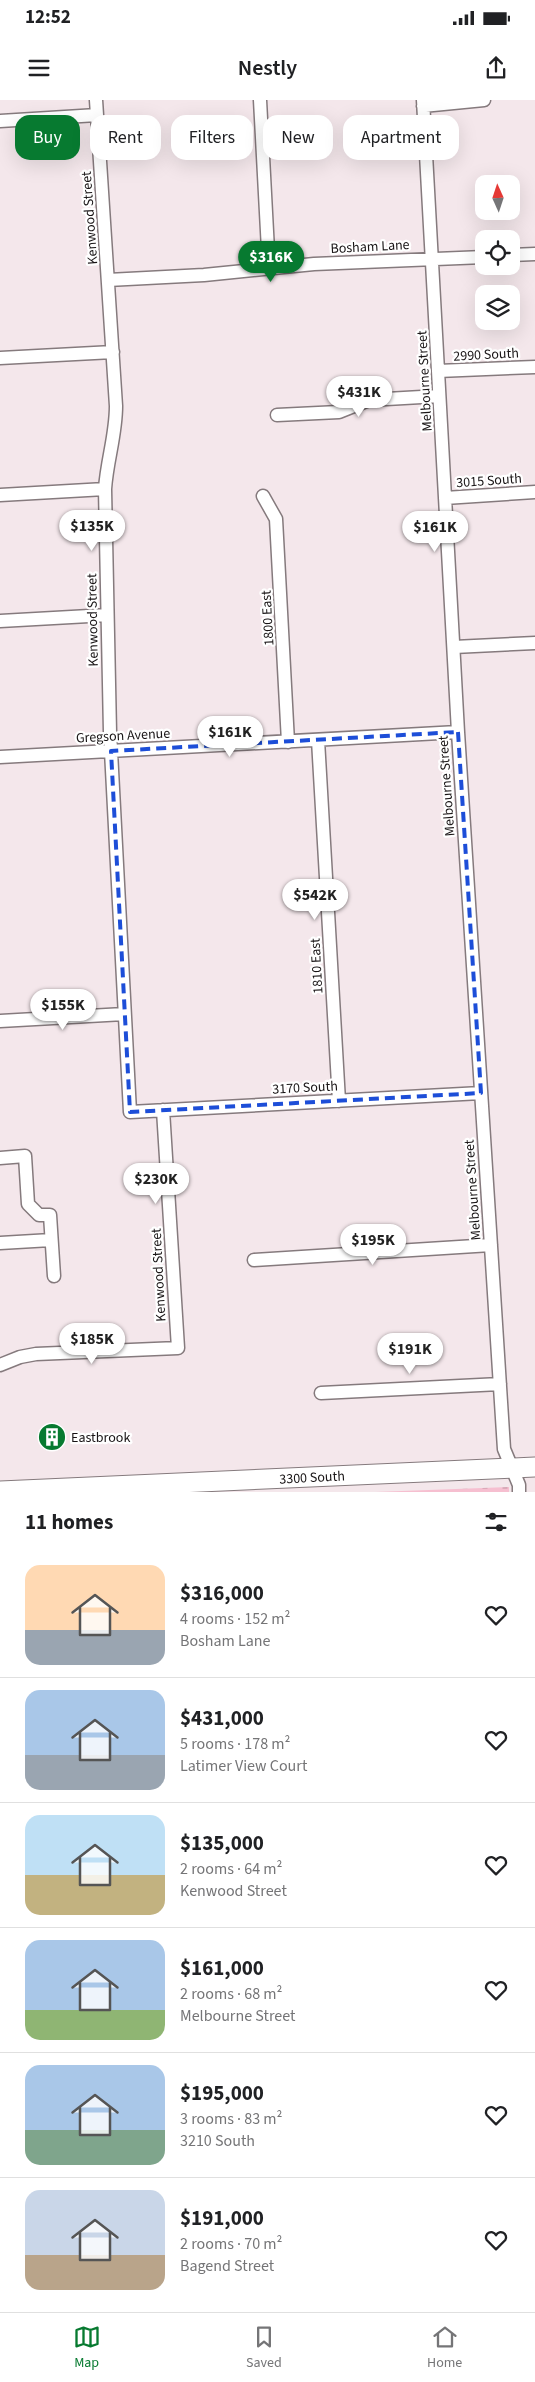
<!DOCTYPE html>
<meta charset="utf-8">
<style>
:root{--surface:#fff;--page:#f6f6f6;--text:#202124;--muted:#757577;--line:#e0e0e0;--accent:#077a30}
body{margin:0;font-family:"Source Sans 3",sans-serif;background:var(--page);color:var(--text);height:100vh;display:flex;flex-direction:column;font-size:19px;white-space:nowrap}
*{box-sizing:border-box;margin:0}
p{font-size:16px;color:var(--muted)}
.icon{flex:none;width:28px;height:28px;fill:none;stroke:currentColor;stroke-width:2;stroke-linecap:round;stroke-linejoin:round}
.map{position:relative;height:1392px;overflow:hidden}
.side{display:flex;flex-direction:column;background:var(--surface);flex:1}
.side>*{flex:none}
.top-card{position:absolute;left:15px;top:15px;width:505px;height:45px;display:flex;gap:10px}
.needle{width:32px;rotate:357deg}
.buttons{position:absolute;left:475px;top:75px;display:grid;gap:10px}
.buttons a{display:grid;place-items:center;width:45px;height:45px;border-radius:10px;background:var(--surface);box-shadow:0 5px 20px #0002;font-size:25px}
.price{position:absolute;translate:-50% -42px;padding:0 11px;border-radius:18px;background:#fff;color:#222;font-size:16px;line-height:32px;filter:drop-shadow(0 1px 2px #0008)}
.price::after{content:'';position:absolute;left:50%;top:30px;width:15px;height:11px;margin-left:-8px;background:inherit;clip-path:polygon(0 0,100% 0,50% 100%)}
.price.selected{background:var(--accent);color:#fff}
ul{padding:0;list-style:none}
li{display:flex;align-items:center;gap:15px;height:125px;padding:0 25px}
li+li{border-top:1px solid var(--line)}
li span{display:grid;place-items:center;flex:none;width:140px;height:100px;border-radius:15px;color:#555}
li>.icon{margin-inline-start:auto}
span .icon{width:60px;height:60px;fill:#fffc;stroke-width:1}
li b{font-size:21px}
h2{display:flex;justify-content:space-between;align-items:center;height:60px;padding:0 25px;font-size:21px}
.tag{padding:0 18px;border-radius:15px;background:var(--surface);box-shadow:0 5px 20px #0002;font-size:18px;line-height:45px}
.tag.selected{background:var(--accent);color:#fff}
.status{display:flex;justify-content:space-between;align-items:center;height:35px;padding:0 25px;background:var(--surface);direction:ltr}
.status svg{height:14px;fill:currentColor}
header{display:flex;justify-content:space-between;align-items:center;height:65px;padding:0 25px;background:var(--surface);font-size:22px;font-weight:600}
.menu{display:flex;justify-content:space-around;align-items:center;height:70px;border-top:1px solid var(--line);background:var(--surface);font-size:14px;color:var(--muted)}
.menu a{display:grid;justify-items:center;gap:2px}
.menu .selected{color:var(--accent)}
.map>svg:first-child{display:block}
.cemetery{fill:url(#cemetery-stones)}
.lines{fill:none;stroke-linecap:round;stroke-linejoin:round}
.street-casing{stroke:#857a7d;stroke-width:15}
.primary-casing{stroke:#857a7d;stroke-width:21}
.street{stroke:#fff;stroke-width:12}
.primary{stroke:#fff;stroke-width:19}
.marked{fill:none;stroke:#1d4ed8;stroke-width:4;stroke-dasharray:10 6;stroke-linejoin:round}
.labels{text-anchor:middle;stroke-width:4.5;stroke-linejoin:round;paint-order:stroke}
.street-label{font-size:14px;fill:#181415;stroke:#fff}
.poi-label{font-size:14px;fill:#181415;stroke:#fff;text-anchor:start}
</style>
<div class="status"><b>12:52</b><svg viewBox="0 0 49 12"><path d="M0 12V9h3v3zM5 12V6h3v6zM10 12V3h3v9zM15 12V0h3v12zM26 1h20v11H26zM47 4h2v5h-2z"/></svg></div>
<header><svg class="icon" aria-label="menu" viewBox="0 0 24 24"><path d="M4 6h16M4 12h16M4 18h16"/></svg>Nestly<svg class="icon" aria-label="share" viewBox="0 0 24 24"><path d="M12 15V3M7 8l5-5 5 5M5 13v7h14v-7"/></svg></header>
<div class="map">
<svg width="535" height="1392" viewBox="0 0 535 1392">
<defs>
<pattern id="cemetery-stones" width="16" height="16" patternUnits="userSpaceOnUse" patternTransform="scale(1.25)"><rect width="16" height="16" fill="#f6bfd0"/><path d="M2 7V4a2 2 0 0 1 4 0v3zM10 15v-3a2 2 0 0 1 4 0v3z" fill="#d2a3b2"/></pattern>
</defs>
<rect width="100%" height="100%" fill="#f4e7eb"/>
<path class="cemetery" d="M509 1387V1392H375Z"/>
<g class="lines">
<defs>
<path id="street" d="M96 0 116 306C116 335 107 360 105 389L110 632 130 1012 481 993
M260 0 269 169
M423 0 458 632 504 1349 519 1385V1392
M423 6 484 0
M0 21 97 15
M511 155 535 154
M108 180 204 175 314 164 484 157
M0 258 113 252
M438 271 535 267
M277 315 339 312 369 300 439 296
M0 395 105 389
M263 396 276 419 288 642
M445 398 535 392
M0 521 107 515
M454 547 535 543
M318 640 339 1001
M0 657 458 632
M0 921 124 914
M0 1058 25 1056 28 1104 39 1115H50L54 1176
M0 1143 51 1140
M254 1160 491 1145
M0 1265 20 1257 36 1254 178 1248 163 1010
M321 1293 500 1284"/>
<path id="primary" d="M0 1391 535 1367"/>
</defs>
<use href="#street" class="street-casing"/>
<use href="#primary" class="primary-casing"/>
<use href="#street" class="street"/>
<use href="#primary" class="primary"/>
</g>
<path class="marked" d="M458 632 481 993 130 1012 111 651Z"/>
<defs>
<symbol id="building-disc" viewBox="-11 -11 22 22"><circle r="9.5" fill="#077a30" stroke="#fff"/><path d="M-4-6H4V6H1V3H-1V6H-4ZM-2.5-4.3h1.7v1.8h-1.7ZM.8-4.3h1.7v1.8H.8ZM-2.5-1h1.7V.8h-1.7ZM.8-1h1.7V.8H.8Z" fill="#fff"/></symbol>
</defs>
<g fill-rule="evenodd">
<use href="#building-disc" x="36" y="1321" width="32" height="32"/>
</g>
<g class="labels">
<g class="street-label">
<text transform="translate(89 118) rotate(-94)" y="5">Kenwood Street</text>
<text transform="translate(370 146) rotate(-3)" y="5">Bosham Lane</text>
<text transform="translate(486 254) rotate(-3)" y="5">2990 South</text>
<text transform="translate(424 281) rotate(-93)" y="5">Melbourne Street</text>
<text transform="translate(489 380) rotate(-4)" y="5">3015 South</text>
<text transform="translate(267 518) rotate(-93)" y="5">1800 East</text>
<text transform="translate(92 520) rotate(-91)" y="5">Kenwood Street</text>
<text transform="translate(123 635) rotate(-3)" y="5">Gregson Avenue</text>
<text transform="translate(446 686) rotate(-94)" y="5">Melbourne Street</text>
<text transform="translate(316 866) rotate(-93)" y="5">1810 East</text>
<text transform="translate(305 987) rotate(-3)" y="5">3170 South</text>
<text transform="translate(472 1090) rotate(-94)" y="5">Melbourne Street</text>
<text transform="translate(158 1175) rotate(-93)" y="5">Kenwood Street</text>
<text transform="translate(312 1377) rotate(-3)" y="5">3300 South</text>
</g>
<g class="poi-label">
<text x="71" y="1342">Eastbrook</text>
</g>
</g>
</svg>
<div class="buttons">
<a><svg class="needle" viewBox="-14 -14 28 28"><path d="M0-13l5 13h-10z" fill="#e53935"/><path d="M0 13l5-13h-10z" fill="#757577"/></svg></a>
<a><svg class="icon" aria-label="locate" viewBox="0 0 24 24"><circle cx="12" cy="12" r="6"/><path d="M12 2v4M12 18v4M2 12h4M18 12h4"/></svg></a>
<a><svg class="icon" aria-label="layers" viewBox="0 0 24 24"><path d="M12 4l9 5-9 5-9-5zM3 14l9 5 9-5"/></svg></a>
</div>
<b class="price selected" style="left:271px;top:183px">$316K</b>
<b class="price" style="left:359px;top:318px">$431K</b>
<b class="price" style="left:92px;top:452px">$135K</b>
<b class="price" style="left:435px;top:453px">$161K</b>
<b class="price" style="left:230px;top:658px">$161K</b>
<b class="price" style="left:315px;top:821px">$542K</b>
<b class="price" style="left:63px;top:931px">$155K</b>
<b class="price" style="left:156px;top:1105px">$230K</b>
<b class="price" style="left:373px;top:1166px">$195K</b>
<b class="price" style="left:92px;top:1265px">$185K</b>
<b class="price" style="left:410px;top:1275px">$191K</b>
<div class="top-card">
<a class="tag selected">Buy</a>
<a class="tag">Rent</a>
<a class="tag">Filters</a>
<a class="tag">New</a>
<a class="tag">Apartment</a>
</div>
</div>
<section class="side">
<h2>11 homes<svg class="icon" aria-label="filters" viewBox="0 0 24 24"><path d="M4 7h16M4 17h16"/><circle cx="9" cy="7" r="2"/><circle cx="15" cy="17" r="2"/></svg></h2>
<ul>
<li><span style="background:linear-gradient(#ffd9b3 65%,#9aa5b1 0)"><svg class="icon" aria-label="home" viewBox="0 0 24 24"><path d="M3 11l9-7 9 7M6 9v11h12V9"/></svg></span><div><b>$316,000</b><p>4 rooms · 152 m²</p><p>Bosham Lane</p></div><svg class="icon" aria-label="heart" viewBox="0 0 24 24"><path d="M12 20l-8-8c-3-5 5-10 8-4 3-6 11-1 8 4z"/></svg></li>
<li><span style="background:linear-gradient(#a9c7e8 65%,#9aa5b1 0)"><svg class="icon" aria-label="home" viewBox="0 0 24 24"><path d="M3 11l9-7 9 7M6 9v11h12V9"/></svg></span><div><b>$431,000</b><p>5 rooms · 178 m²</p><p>Latimer View Court</p></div><svg class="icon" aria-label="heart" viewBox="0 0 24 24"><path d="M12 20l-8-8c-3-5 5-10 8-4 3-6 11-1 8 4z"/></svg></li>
<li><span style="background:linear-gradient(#bfe0f5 60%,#c2b280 0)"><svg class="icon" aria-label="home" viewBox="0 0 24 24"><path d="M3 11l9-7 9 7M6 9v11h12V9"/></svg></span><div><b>$135,000</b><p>2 rooms · 64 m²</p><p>Kenwood Street</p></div><svg class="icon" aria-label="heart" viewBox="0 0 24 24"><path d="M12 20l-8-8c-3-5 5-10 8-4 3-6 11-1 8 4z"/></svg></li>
<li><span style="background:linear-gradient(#a9c7e8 70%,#8fb573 0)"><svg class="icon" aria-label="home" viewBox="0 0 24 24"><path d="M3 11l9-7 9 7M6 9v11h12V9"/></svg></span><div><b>$161,000</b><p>2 rooms · 68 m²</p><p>Melbourne Street</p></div><svg class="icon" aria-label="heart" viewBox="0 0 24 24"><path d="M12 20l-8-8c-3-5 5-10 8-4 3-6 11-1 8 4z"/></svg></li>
<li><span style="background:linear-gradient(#a9c7e8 65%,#7fa58c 0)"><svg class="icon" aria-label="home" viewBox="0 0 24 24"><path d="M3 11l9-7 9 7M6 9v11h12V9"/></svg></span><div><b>$195,000</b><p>3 rooms · 83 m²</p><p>3210 South</p></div><svg class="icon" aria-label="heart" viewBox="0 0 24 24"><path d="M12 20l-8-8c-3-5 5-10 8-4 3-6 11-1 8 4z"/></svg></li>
<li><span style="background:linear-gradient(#c9d6e8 65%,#b9a48a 0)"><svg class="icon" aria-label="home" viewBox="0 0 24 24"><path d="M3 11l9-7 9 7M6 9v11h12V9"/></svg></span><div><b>$191,000</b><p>2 rooms · 70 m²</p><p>Bagend Street</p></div><svg class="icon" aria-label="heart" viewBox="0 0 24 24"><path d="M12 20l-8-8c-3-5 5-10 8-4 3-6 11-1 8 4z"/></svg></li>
</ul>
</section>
<nav class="menu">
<a class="selected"><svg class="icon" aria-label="map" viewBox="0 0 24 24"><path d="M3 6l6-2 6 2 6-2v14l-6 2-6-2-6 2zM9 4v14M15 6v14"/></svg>Map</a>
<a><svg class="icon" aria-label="saved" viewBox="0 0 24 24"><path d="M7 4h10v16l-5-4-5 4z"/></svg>Saved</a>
<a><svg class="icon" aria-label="home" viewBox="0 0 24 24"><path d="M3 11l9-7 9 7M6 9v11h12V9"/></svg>Home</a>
</nav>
